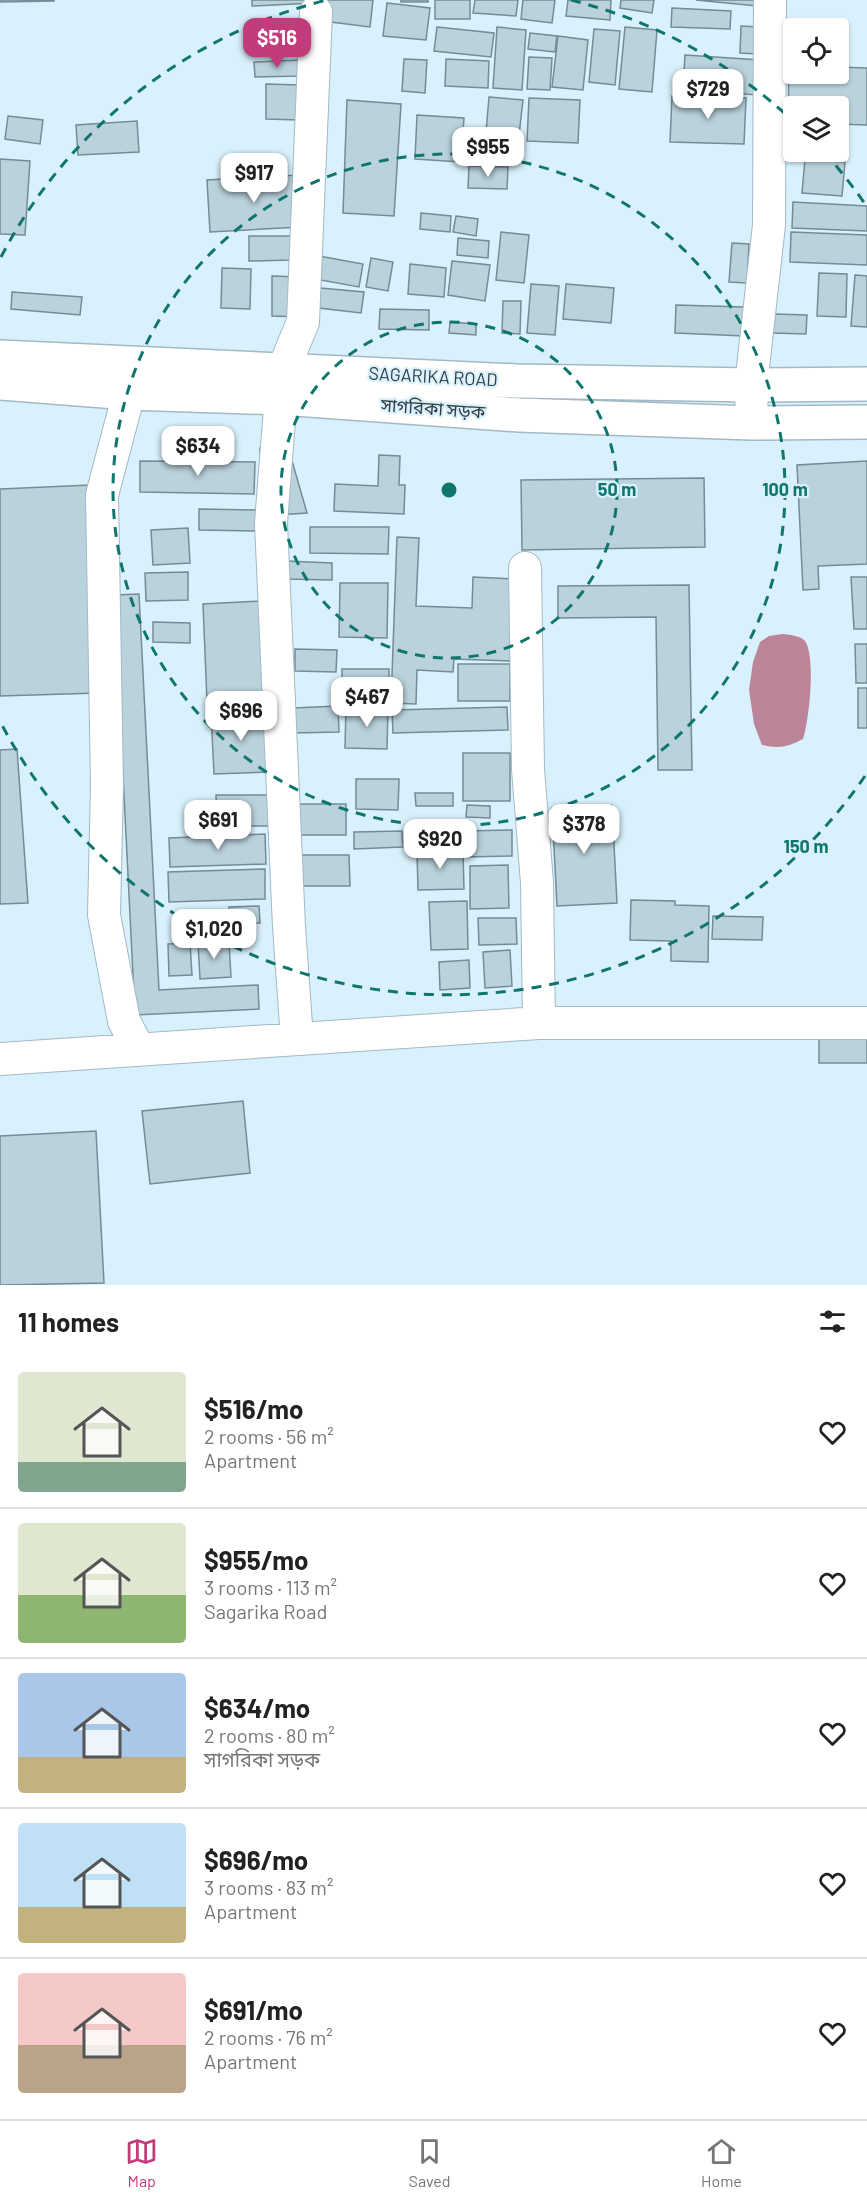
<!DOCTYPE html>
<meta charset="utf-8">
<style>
:root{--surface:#fff;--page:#f2f2f2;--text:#222;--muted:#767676;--line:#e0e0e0;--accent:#c23b7a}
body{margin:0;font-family:Barlow,"Noto Sans Bengali",sans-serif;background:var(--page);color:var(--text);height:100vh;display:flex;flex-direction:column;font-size:22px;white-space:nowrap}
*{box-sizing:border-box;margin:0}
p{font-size:20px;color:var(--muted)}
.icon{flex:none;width:33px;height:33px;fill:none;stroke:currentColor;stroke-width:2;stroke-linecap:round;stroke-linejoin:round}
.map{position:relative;height:1285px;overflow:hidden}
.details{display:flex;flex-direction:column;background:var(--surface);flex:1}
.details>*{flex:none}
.controls{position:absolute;left:783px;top:18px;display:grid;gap:12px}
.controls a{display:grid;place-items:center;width:66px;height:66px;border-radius:6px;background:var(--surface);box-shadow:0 2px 4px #0004;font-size:30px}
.price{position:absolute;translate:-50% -51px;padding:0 14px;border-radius:12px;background:#fff;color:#222;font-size:20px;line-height:39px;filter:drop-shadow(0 2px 3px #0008)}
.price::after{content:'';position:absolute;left:50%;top:36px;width:18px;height:14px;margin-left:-9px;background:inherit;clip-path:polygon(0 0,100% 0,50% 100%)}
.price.active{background:var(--accent);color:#fff}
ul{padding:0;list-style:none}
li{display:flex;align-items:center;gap:18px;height:150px;padding:0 18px}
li+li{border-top:2px solid var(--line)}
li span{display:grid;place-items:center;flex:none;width:168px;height:120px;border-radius:6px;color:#555}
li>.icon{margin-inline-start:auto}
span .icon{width:72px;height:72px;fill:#fffc;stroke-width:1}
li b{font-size:26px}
h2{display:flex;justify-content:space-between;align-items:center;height:72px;padding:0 18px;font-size:26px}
.dock{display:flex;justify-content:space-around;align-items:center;height:84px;border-top:2px solid var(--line);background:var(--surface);font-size:16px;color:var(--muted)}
.dock a{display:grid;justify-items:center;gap:3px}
.dock .active{color:var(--accent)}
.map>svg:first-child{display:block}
.water{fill:#bb8498}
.building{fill:#bad2dc;stroke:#758b95;stroke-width:1.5}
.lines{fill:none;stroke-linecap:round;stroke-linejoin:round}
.minor-casing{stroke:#a3b9c4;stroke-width:34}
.major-casing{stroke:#a3b9c4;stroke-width:36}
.minor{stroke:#fff;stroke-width:32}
.major{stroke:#fff;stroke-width:33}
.ring{fill:none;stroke:#0f766e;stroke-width:3;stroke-dasharray:10 8}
.labels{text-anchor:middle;stroke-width:4.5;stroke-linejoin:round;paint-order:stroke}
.street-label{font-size:18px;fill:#333c41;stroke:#d9f1fc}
.centre{fill:#0f766e;stroke:#d9f1fc;stroke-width:3}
.ring-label{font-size:18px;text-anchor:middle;font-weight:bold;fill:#0f766e;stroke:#d9f1fc;stroke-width:4.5;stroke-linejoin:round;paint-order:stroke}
</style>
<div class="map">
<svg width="867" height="1285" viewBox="0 0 867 1285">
<rect width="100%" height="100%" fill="#d9f1fc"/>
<path class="water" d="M783 634C790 635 799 635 805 641 816 657 809 721 803 739 788 747 779 749 762 745L754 724 749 690 753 662 760 642 769 636Z"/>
<path class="building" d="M0 0H54V1L0 2Z
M252 0H313L314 3 252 6Z
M326 0H373L370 27 323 21Z
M401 0H428V2H401Z
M435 0H470V19H435Z
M475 0H518L516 16 473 13Z
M523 0H555L552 23 521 19Z
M568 0H611L610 20 566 16Z
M621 0H654L652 13 620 8Z
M696 0H758L757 6Z
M387 3 430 8 426 40 383 36Z
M672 8 731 11 730 29 671 27Z
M741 26 759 27 757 54 740 53Z
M437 27 494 33 491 57 434 51Z
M497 27 526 30 522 90 493 88Z
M625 27 657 30 652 92 619 89Z
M594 29 620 31 615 85 589 82Z
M530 33 557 36 555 52 528 49Z
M558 36 588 40 583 90 552 87Z
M685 55 760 60 757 95 683 89Z
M529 57 552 58 550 90 527 89Z
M404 59 427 60 425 93 402 91Z
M446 59 489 61 488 88 445 86Z
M300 60V76L255 77 254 62Z
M789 65H794V74H838V67L867 68V125L838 124V106H794V123H788Z
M266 84 300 85 299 120 266 119Z
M672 96 746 98 744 144 670 142Z
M489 97 523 100 519 135 486 132Z
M529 98 580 100 578 143 527 141Z
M347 100 401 104 394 216 343 213Z
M417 115 464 118 461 162 415 159Z
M8 116 43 120 40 144 5 139Z
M137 121 139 152 78 155 76 125Z
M0 159 30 161 25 235 0 234Z
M805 159 845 162 842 196 802 193Z
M469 166 508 167 507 189 468 188Z
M298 175 301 227 210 232 207 180Z
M793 202 867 206V231L792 228Z
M421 213 451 216 450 232 420 229Z
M456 216 478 219 476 236 453 232Z
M501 232 529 235 524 283 496 280Z
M791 232 867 235V265L790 262Z
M249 236H291V260L249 261Z
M458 238 489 241 488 258 457 255Z
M732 243 749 244 747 283 729 282Z
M319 256 363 264 359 287 315 279Z
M371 258 393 262 388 291 366 287Z
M452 261 490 265 485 301 448 295Z
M410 264 446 268 444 297 408 294Z
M222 268 251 269 250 309 221 308Z
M819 273 847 274 846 317 817 316Z
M855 275 867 276V327L851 326Z
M272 276 301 277 300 317 272 316Z
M531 284 559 286 555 335 527 333Z
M566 284 614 288 611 323 563 319Z
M320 288 364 292 361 313 319 308Z
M12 292 82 297 80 315 11 309Z
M503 301H521L520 334 502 333Z
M676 305 745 307 744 336 675 333Z
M380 309 429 310V330L379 329Z
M774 314 807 315 806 334 773 333Z
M450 322 476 324V335L449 333Z
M288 447 307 513 263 516 260 448Z
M379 455 400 456 399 485H405L404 514 334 511 335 484 378 486Z
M140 461 255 462 254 494 140 492Z
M867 461V564L818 566 819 589 803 590 797 465Z
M704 478 705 547 522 550 521 480Z
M90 485 98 693 0 696V489Z
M199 509 259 510V531L199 530Z
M310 527H389L388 554 310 553Z
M188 528 190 563 153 565 151 530Z
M397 537 419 538 416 606 472 608 473 577 514 579 512 661 454 659 453 672 417 670 416 704 391 703Z
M286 561 332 563V580L286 579Z
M188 572V600L146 601 145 573Z
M851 577H867V629H854Z
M340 583H388L387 638 339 637Z
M689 585 692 770H658L656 617 558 618V586Z
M139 594 159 990 258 985 259 1009 135 1015 114 595Z
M262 601 267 699 207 702 203 604Z
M153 622 190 623V643L153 642Z
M855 644H867V683H856Z
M295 649 337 650 336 672 295 671Z
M458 664H510V701H458Z
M342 669H389V701H342Z
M858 688H867V728H858Z
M338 706 339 732 294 733 293 708Z
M346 706 388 707 387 749 345 748Z
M507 707 508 730 393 733 392 710Z
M268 711 270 772 214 774 211 713Z
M17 749 28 903 0 904V750Z
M463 753H510V801H463Z
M356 779H399L398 810 356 809Z
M415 793H453V806H416Z
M216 795H270V826H217Z
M292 804H346V835H292Z
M467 805 490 806V818L466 817Z
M612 805 617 903 557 906 552 808Z
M512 830V856L464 857V831Z
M402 831 403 847 354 849V832Z
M421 832H459V845L422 846Z
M265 834 266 864 170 867 169 838Z
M463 851 464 889 418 890 417 852Z
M295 855H349L350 886H296Z
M508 865 509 908 470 909V866Z
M265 869V899L169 902 168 872Z
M631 900 675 901V905L709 906 708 962 671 961V941L630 940Z
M467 901 468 949 431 950 429 902Z
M259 906 260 923H230L229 907Z
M713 916 763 917 762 940 712 939Z
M478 918H516L517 944 479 945Z
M229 942 231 977 200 979 198 943Z
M190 943 192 975 169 976 168 944Z
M510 950 512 986 485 988 483 952Z
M469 960 470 988 440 990 439 962Z
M819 1038H867V1063H819Z
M243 1101 250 1173 150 1184 142 1111Z
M96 1131 104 1283 0 1285V1136Z"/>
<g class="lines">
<defs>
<path id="minor" d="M129 393 102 495 107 785 104 915 124 1021 139 1050
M752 423 751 385 769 225 770 0
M525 568 528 769 537 883 539 1023
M297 1039 289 927 271 523 283 370 303 322 316 12
M0 1059 539 1023H867"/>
<path id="major" d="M0 357 517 381 751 385 867 384
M0 383 129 393 281 398 519 415 752 423 867 422"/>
</defs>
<use href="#minor" class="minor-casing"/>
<use href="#major" class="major-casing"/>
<use href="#minor" class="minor"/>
<use href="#major" class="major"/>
</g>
<g class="ring">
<circle cx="449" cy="490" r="168"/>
<circle cx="449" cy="490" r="336"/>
<path d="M865 776A505 505 0 0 1 1 723M1 257A505 505 0 0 1 327 0M571 0A505 505 0 0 1 793 121M824 152A505 505 0 0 1 865 204"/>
</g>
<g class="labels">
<g class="street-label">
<text transform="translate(433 377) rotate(3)" y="6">SAGARIKA ROAD</text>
<text transform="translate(433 409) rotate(4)" y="6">সাগরিকা সড়ক</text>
</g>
</g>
<circle cx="449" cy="490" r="9" class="centre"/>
<g class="ring-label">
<text x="617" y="496">50 m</text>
<text x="785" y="496">100 m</text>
<text x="806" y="853">150 m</text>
</g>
</svg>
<div class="controls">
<a><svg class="icon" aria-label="locate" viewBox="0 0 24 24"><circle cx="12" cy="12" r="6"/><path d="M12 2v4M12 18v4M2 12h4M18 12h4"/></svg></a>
<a><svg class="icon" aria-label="layers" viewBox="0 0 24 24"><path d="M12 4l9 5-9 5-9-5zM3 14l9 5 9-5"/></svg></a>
</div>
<b class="price active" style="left:277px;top:69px">$516</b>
<b class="price" style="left:708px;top:120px">$729</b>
<b class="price" style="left:488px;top:178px">$955</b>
<b class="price" style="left:254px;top:204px">$917</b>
<b class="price" style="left:198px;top:477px">$634</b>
<b class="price" style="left:367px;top:728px">$467</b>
<b class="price" style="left:241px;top:742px">$696</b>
<b class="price" style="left:218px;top:851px">$691</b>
<b class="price" style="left:584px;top:855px">$378</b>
<b class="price" style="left:440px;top:870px">$920</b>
<b class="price" style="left:214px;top:960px">$1,020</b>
</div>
<section class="details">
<h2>11 homes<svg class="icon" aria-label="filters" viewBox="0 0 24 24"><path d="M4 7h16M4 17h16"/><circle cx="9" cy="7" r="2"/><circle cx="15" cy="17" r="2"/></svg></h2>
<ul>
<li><span style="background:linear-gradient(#dfe7d0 75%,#7fa58c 0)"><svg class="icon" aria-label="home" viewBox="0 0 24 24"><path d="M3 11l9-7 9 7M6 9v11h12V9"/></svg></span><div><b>$516/mo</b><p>2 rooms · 56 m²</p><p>Apartment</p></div><svg class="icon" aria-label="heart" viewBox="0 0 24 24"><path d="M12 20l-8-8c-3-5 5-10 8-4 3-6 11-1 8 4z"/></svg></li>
<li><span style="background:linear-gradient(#dfe7d0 60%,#8fb573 0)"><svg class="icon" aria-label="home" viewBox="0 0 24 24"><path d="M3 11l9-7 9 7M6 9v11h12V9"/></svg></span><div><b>$955/mo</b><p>3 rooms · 113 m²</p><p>Sagarika Road</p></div><svg class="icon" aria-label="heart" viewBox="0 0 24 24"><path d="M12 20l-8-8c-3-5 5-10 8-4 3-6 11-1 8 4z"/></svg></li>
<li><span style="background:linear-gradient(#a9c7e8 70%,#c2b280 0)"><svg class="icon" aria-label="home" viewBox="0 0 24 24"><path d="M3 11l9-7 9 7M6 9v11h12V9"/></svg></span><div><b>$634/mo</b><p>2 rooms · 80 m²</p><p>সাগরিকা সড়ক</p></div><svg class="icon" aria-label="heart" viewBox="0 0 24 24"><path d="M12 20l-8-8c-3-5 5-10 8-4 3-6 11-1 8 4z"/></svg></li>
<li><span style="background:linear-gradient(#bfe0f5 70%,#c2b280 0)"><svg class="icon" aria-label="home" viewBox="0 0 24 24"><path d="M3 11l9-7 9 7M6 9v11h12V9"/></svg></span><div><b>$696/mo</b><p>3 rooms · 83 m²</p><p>Apartment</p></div><svg class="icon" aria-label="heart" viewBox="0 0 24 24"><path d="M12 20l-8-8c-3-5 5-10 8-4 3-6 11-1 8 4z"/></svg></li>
<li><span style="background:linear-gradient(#f6c9c9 60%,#b9a48a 0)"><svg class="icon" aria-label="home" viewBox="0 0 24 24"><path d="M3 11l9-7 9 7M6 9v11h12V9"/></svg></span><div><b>$691/mo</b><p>2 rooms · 76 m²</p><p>Apartment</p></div><svg class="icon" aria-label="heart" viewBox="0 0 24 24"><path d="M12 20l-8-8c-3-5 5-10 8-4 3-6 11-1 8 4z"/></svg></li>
</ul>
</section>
<nav class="dock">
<a class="active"><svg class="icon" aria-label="map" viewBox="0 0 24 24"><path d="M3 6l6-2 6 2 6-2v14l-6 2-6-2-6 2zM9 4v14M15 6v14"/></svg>Map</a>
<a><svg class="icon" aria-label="saved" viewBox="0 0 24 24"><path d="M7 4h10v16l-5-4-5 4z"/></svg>Saved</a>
<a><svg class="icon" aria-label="home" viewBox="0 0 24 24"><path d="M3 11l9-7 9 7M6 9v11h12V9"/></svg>Home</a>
</nav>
